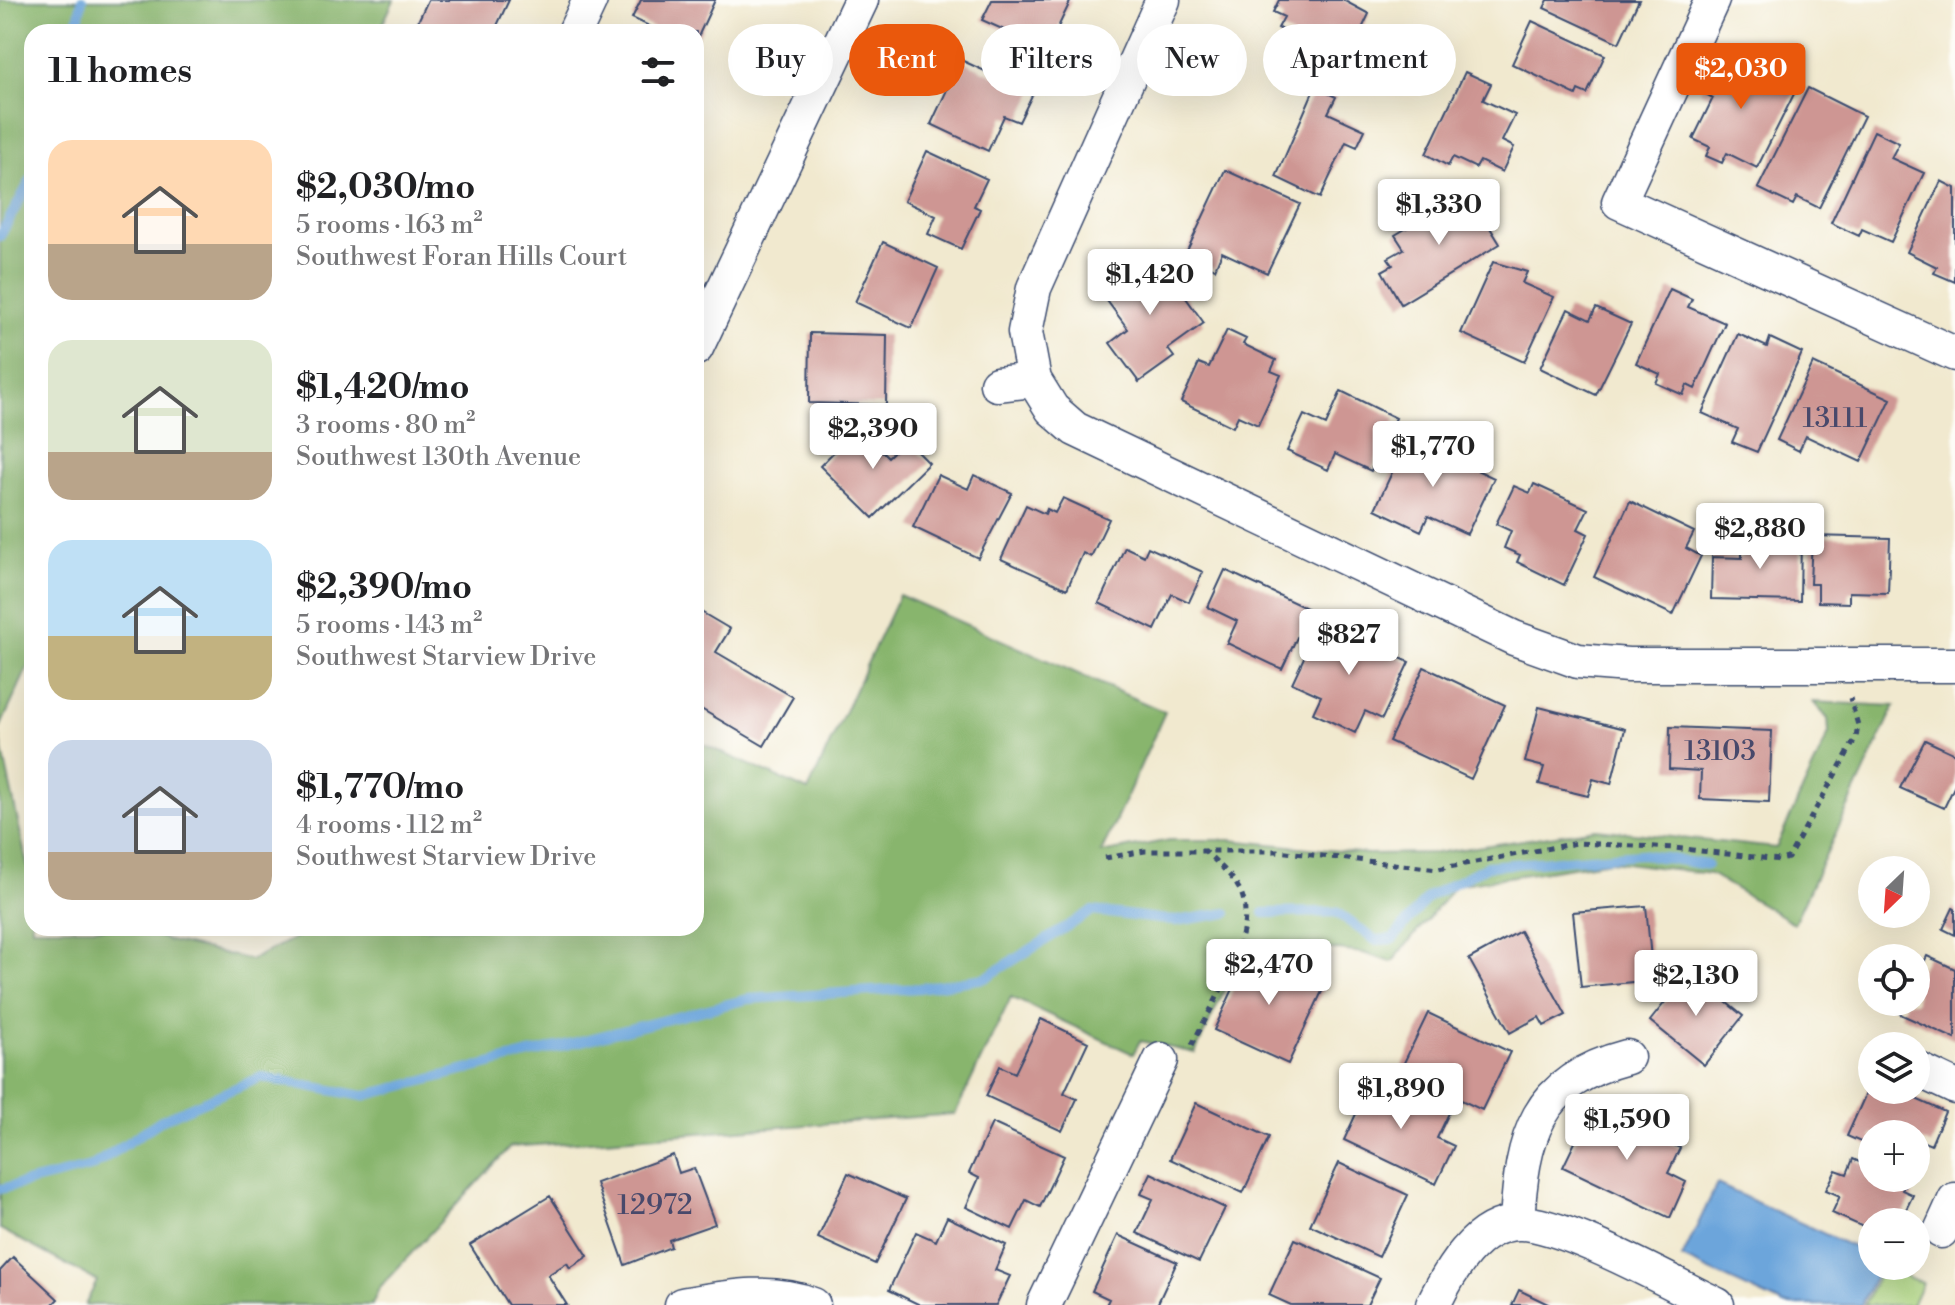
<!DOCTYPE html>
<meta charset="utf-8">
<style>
:root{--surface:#fff;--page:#f6f6f6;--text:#202124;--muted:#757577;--accent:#ea580c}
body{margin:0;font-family:"Libre Bodoni",serif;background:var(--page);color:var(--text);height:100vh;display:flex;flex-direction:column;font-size:30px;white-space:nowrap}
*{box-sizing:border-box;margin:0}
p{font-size:26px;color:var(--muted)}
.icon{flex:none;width:44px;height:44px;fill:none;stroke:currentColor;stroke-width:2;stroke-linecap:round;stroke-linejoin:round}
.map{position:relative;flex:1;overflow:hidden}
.sheet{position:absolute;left:24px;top:24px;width:680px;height:912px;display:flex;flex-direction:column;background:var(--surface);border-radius:24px;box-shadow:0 8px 32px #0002}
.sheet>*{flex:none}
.hud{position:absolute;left:728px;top:24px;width:760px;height:72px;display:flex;gap:16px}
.needle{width:52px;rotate:205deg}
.buttons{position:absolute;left:1858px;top:856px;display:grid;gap:16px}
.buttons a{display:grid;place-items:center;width:72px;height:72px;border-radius:50%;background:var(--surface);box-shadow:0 8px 32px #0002;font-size:40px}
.price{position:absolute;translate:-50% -68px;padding:0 18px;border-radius:8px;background:#fff;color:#222;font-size:26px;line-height:52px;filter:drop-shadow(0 2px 4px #0008)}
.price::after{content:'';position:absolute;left:50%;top:48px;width:24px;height:18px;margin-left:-12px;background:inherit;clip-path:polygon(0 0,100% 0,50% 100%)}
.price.on{background:var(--accent);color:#fff}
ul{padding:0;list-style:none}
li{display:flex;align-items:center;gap:24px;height:200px;padding:0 24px}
li span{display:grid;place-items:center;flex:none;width:224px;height:160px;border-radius:24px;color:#555}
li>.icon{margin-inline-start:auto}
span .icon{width:96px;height:96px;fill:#fffc;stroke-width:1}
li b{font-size:34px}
h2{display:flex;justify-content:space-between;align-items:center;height:96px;padding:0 24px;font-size:34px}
.pill{padding:0 28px;border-radius:36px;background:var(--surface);box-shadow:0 8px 32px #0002;font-size:28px;line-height:72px}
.pill.on{background:var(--accent);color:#fff}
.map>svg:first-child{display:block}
.green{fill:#abd37e;stroke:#63816e;stroke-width:2}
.forest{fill:#88b56d;stroke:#527266;stroke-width:2}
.water{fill:#6ca5db;stroke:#446a9c;stroke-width:2}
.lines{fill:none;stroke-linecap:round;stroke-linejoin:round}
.stream{stroke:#6ca5db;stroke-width:10}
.building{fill:#ce9693}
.street-casing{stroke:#3b4b6f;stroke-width:37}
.path{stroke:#3b4b6f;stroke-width:5;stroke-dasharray:6 6;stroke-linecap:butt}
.street{stroke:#fff;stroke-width:34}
.labels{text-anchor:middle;stroke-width:8;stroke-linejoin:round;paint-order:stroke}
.number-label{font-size:28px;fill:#48496b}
</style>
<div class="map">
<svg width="1955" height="1305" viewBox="0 0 1955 1305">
<rect width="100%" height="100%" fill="#fdfcf7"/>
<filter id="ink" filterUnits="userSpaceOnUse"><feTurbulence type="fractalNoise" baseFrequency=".0125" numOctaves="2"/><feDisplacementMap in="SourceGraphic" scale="16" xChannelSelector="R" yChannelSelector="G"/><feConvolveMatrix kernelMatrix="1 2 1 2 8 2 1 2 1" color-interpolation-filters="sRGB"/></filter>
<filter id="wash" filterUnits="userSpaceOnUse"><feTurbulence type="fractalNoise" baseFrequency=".006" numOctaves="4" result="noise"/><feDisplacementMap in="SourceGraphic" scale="32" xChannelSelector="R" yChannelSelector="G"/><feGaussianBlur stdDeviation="1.8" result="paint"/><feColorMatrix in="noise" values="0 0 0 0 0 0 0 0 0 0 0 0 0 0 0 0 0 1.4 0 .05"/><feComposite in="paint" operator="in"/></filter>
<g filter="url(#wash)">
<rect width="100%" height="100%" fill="#f1e9cf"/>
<path class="green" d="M1882 1266 1922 1283 1912 1305H1864Z"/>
<path class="forest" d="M0 0H394L379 32H32V658L0 728Z
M899 595 1165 712 1101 853 1170 840H1230L1368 854 1436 853 1596 829 1776 848 1829 733 1828 719 1813 702 1895 706 1794 923 1710 874 1611 861 1456 885 1392 962 1363 953 1248 939 1195 1053 1140 1041 1133 1054 1011 997 955 1114 510 1147 379 1288 372 1305H85L97 1281 0 1229V737L28 869 32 872V928H143L166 940 251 960 314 928H696V741L808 791Z"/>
<path class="water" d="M1717 1184 1872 1256V1266H1879L1861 1305H1784L1682 1258Z"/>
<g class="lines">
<path class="stream" d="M76 32 82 0
M0 236 32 178
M1264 913 1336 912 1375 940 1393 939 1428 897 1487 866 1641 854 1707 865
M0 1189 91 1167 163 1119 261 1077 363 1096 748 999 919 988 985 978 1092 911 1176 921 1227 913"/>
</g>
<g id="blocks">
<path class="building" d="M428 0H509L494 32H419L414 30Z
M641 0H715L696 41V32H662L632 18Z
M992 0H1071L1040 65 1004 49 1011 33 982 20Z
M1279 0H1343L1369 14 1347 60 1334 54 1326 72 1284 52 1292 35 1278 28 1284 17 1273 12Z
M1548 0H1639L1619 43 1544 8Z
M1532 21 1605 55 1587 94 1578 90 1576 95 1512 64Z
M1719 52 1796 90 1757 168 1727 153 1722 163 1706 156 1710 147 1693 139 1713 98 1700 91Z
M961 60 1002 79 1008 66 1039 81 1019 122 1004 116 988 151 931 124Z
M1465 72 1491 84 1483 100 1515 115 1502 141 1514 147 1502 172 1480 161 1476 168 1453 157 1448 166 1426 154Z
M1315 87 1336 97 1328 113 1365 130 1357 147 1346 142 1320 198 1276 177Z
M1808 88 1864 116 1819 208 1797 197 1793 205 1758 188Z
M1874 131 1899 143 1891 158 1924 173 1891 242 1862 229 1859 236 1831 223Z
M927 151 987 179 974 206 980 209 961 249 928 234 936 216 904 201Z
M1225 170 1300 204 1267 273 1222 252 1215 269 1185 255Z
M1941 181 1955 188V282L1934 273 1937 267 1907 252Z
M1468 192 1500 244 1401 304 1382 271 1393 265 1388 258 1404 249 1395 235Z
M883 242 938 268 911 328 855 302Z
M1155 255 1204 323 1168 349 1174 357 1139 382 1110 343 1128 329 1102 294Z
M1493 262 1527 272 1522 283 1554 297 1524 362 1461 333Z
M1670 289 1692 299 1688 307 1725 323 1695 389 1687 385 1683 395 1656 383 1660 374 1636 363Z
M1596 308 1631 324 1596 395 1540 368 1568 309 1590 320Z
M1227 330 1246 339 1243 344 1276 360 1271 371 1281 375 1258 425 1238 416 1233 427 1181 402 1199 363 1209 367Z
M810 333 887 335 886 405 809 403Z
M1738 334 1767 347 1770 338 1802 353 1757 452 1732 442 1738 429 1702 413Z
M1813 363 1891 399 1861 462 1806 436 1799 451 1777 440Z
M1341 391 1396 418 1371 471 1335 454 1328 470 1287 451 1304 415 1326 425Z
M858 427 888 457 906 440 929 463 873 518 820 466Z
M1408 438 1494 478 1467 534 1428 516 1421 531 1375 509Z
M938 475 968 489 974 475 1012 493 978 558 913 527Z
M1534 484 1588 509 1578 529 1588 534 1564 585 1517 562 1520 555 1504 548 1511 531 1496 524 1514 486 1530 493Z
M1063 498 1109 519 1091 557 1083 553 1067 589 1001 559 1026 505 1045 514 1047 509 1055 513Z
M1630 501 1694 532 1686 548 1701 556 1673 615 1594 577Z
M1742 536 1801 537 1800 601 1711 599 1712 557 1742 558Z
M1812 536 1890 538 1888 593 1849 592V603L1818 602V584H1810Z
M1125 547 1144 556 1148 547 1203 572 1189 602 1172 594 1155 630 1099 603Z
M1225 570 1310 610 1282 669 1227 643 1237 621 1208 607Z
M696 609 730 629 716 652 793 697 764 746 696 706Z
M1321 621 1409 662 1382 719 1365 711 1355 733 1313 713 1321 696 1292 683Z
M1424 667 1505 705 1471 779 1389 741Z
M1539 707 1625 729 1611 784 1593 779 1588 796 1539 784 1544 767 1525 762Z
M1670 727 1772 731 1769 802 1700 799 1701 771 1669 769Z
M1925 740 1955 754V785L1944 808 1900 788Z
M1646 906 1653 980 1581 987 1573 912Z
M1953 908 1955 909V935L1943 929Z
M1520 931 1566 1015 1544 1026 1539 1017 1510 1033 1469 959Z
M1251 950 1325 985 1288 1064 1214 1030Z
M1927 956 1955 969V1039L1900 1014 1906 1002H1916V979Z
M1689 972 1743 1016 1704 1065 1650 1021Z
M1428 1013 1510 1052 1482 1110 1400 1071Z
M1041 1019 1088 1042 1064 1093 1077 1099 1062 1131 986 1096 1000 1066 1015 1073Z
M1373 1077 1449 1113 1437 1138 1454 1146 1436 1184 1344 1140Z
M1872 1080V1090H1896L1945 1112 1931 1145 1919 1140 1916 1146V1134H1872V1147L1847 1136Z
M1196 1103 1269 1137 1243 1193 1170 1159Z
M1592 1107 1680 1148 1668 1173 1686 1182 1670 1218 1563 1167Z
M992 1123 1064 1156 1040 1207 1026 1200 1012 1229 966 1207 979 1178 969 1173Z
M673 1155 679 1173 694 1168 715 1224 669 1240 671 1247 625 1265 596 1183Z
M1853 1159 1872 1168V1178H1893L1905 1184 1902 1190 1913 1195 1900 1222H1872V1231L1832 1213 1840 1196 1826 1190 1836 1170 1847 1174Z
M1339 1163 1408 1195 1379 1257 1310 1225Z
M848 1173 906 1199 875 1264 818 1238Z
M1151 1173 1225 1208 1199 1262 1137 1233 1153 1199 1141 1194Z
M550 1196 588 1256 570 1268 567 1263 548 1275 567 1305H508L470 1245Z
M947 1217 1006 1245 995 1270 1010 1276 996 1305H920L889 1290 916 1232 936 1241Z
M1118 1235 1177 1262 1157 1305H1106L1109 1299 1092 1291Z
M1295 1239 1380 1278 1367 1305H1291L1269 1295Z
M13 1257 58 1299 52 1305H0V1271Z
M1519 1290 1550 1305H1512Z"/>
</g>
</g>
<g filter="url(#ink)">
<use href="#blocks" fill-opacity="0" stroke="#3b4b6f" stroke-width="2"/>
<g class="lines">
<defs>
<path id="street" d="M1712 0 1619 202 1955 354
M575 32 590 0
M696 348 861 0
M1034 380 1025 332 1034 288 1163 0
M997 384 1034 380 1052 409 1075 429 1514 638 1578 661 1628 665H1955
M1919 1070 1955 1087
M1517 1222C1522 1137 1535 1081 1627 1057
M1941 1231 1955 1200
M682 1305C724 1298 773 1288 813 1305
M1044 1305 1161 1060
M1433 1305C1449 1272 1476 1224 1518 1223 1561 1221 1673 1284 1717 1305"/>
</defs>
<use href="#street" class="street-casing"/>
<path class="path" d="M1105 858 1145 851H1277L1438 869 1577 843 1675 848 1780 860 1788 858 1856 738 1858 725 1850 698
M1192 1045C1210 1007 1264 927 1238 887 1230 873 1215 861 1204 850"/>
<use href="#street" class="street"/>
</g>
</g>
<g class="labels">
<g class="number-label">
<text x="1835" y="427">13111</text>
<text x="1720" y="760">13103</text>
<text x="655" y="1214">12972</text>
</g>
</g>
</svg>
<div class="buttons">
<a><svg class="needle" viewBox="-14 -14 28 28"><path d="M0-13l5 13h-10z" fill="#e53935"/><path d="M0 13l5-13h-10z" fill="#757577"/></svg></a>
<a><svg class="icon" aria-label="locate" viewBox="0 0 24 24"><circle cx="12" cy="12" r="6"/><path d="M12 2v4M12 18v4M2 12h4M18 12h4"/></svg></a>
<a><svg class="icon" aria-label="layers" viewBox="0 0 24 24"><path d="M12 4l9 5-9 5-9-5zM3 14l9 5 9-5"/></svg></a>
<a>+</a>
<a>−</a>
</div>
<b class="price on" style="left:1741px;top:111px">$2,030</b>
<b class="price" style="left:1439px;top:247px">$1,330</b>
<b class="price" style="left:1150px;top:317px">$1,420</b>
<b class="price" style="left:873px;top:471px">$2,390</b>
<b class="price" style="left:1433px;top:489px">$1,770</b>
<b class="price" style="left:1760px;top:571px">$2,880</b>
<b class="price" style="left:1349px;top:677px">$827</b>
<b class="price" style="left:1269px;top:1007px">$2,470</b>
<b class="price" style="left:1696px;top:1018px">$2,130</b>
<b class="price" style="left:1401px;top:1131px">$1,890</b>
<b class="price" style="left:1627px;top:1162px">$1,590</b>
<div class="hud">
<a class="pill">Buy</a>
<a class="pill on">Rent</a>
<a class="pill">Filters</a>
<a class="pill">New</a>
<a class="pill">Apartment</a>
</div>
<section class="sheet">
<h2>11 homes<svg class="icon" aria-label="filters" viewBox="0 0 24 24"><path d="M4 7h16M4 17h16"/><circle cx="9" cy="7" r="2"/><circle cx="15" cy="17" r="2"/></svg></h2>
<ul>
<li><span style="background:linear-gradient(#ffd9b3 65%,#b9a48a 0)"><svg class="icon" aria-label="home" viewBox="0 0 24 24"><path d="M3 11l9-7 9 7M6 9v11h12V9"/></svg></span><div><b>$2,030/mo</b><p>5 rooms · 163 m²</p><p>Southwest Foran Hills Court</p></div></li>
<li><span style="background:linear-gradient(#dfe7d0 70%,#b9a48a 0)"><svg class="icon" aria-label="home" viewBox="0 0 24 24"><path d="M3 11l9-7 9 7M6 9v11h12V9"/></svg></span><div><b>$1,420/mo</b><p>3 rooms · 80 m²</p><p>Southwest 130th Avenue</p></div></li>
<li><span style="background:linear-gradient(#bfe0f5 60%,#c2b280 0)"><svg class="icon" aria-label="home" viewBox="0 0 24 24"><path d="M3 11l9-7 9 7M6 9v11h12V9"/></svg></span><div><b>$2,390/mo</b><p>5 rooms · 143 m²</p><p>Southwest Starview Drive</p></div></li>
<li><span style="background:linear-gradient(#c9d6e8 70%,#b9a48a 0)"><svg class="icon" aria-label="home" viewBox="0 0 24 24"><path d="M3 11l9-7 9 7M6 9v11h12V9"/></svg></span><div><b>$1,770/mo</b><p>4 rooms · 112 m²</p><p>Southwest Starview Drive</p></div></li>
</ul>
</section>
</div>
